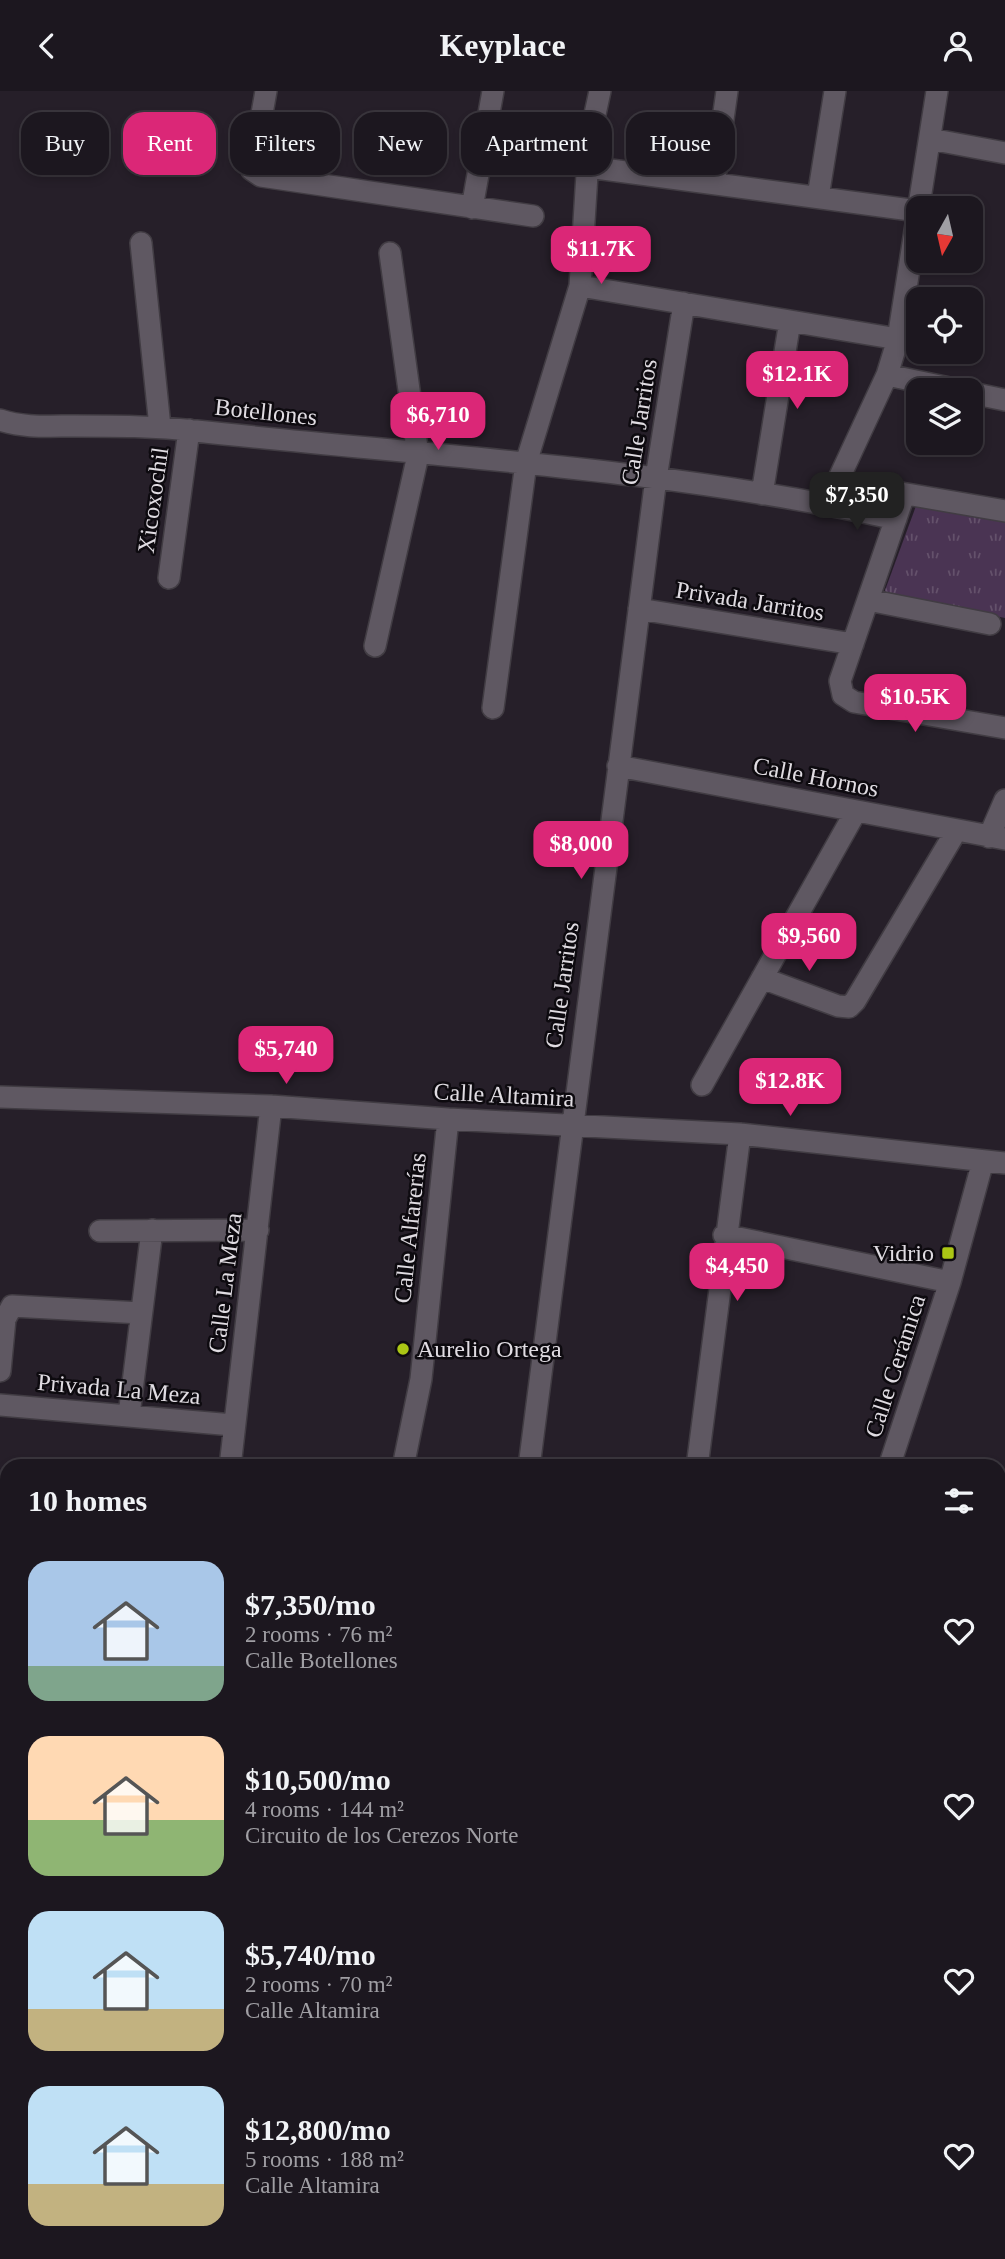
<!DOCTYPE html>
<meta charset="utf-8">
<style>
:root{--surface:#1c171f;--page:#29242c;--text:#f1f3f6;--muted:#a09fa4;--line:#3a363d;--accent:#db2777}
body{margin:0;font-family:Georgia,serif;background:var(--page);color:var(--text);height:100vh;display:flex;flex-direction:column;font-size:26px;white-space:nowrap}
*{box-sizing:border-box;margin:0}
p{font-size:23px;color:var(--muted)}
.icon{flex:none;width:38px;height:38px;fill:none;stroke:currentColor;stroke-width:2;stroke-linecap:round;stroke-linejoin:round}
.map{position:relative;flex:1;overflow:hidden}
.drawer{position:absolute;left:0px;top:1368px;width:1006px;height:800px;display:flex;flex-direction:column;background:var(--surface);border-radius:21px 21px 0 0;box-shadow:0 4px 10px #0003,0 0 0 2px var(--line)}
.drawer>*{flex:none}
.top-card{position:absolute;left:21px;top:21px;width:964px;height:63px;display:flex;gap:14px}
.needle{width:46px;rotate:188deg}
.fabs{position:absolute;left:906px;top:105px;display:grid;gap:14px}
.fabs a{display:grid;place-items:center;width:77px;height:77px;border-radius:14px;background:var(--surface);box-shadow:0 4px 10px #0003,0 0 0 2px var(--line);font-size:35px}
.price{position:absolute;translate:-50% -60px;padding:0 16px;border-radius:14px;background:var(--accent);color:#fff;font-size:23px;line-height:46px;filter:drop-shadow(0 2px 4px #0008)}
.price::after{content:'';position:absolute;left:50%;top:42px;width:21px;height:16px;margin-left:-10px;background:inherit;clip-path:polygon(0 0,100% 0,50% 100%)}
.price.selected{background:#222;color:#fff}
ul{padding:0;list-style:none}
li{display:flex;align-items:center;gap:21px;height:175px;padding:0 28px}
li span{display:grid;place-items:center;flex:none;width:196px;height:140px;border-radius:21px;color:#555}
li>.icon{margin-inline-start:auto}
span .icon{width:84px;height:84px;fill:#fffc;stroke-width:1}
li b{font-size:30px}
h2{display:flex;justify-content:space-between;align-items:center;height:84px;padding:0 28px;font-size:30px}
.chip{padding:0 24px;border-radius:21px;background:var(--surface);box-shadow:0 4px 10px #0003,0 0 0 2px var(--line);font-size:24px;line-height:63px}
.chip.selected{background:var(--accent);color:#fff}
header{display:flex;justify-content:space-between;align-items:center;height:91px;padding:0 28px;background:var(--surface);font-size:32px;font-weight:800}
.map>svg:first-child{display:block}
.grass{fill:url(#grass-dots)}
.park{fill:url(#park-tufts)}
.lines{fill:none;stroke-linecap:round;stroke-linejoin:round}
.minor-casing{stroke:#413c43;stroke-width:24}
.minor{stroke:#5f5862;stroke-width:21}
.poi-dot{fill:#abc615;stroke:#0d0a0f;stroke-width:2.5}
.labels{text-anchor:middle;stroke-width:5;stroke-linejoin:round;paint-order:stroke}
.street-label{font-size:24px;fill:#e0dce2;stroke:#0d0a0f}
.poi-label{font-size:24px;fill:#e0dce2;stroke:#0d0a0f;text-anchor:end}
</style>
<header><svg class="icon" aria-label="back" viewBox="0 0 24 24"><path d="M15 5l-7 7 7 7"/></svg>Keyplace<svg class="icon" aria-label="person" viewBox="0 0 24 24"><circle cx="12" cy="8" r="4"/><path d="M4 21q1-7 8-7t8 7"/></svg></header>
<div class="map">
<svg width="1005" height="2168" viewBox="0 0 1005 2168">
<defs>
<pattern id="grass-dots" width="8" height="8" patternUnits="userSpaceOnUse" patternTransform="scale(1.75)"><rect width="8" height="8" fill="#4a3453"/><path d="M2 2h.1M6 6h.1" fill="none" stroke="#64516b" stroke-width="1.8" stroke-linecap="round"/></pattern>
<pattern id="park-tufts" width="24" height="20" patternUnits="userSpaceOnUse" patternTransform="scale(1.75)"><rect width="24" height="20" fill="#4a3453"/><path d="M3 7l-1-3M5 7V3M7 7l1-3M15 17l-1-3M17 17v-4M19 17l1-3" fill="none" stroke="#64516b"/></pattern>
</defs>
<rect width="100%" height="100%" fill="#261f29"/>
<path class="grass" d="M501 2161H760L758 2168H499Z"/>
<path class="park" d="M916 415 1005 429V527L884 502Z"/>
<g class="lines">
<defs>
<path id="minor" d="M266 0 252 79 261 85 533 125
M930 48 1005 62
M588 76 918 120
M714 92 727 0
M818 106 835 0
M472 117 493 0
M141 152 160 336
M580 195 898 248
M887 284 959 299
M971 302 1005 309
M0 329C23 337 49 335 74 335 114 335 155 335 196 340 429 365 666 377 896 428
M837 391 1005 420
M762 403 790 230
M904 404 840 590 843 604 854 611 1005 637
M827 413 887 284 898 248 937 0
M169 487 189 339
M868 509 990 533
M639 518 853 553
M375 555 418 364 390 162
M493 617 526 372 580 195 589 51 600 0
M618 675 1005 748
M989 746 1005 709
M762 887 838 915 849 916 855 910 956 740
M702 994 856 720
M0 1006 271 1015 448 1028 740 1043 1005 1072
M100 1140 258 1139
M724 1144 950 1191
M0 1280 5 1228 12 1215 141 1222
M0 1314 233 1334
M129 1324 152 1139
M230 1376 271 1015
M403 1376 421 1288 448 1028
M529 1376 656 387 684 212
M697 1376 740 1043
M889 1376 950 1191 983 1070
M0 1422 7 1424
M999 1460 1005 1461
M999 1565 1005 1566
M0 1591 7 1558
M999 1681 1005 1682
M0 1706 7 1707
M999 1958 1005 1943
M0 2062 7 2064
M999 2069 1005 2071
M0 2157 7 2141
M225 2161 250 2168
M956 2166 961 2168
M391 2168 392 2161
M623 2168 624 2161
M793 2168H795
M922 2168 925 2161"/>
</defs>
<use href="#minor" class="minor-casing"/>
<use href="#minor" class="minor"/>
</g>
<g class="poi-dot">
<rect x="941" y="1155" width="14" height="14" rx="3.5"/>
<circle cx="403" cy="1258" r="7"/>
</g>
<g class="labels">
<g class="street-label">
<text transform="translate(266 321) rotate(6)" y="8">Botellones</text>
<text transform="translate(639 331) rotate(-81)" y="8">Calle Jarritos</text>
<text transform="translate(153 409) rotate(-82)" y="8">Xicoxochil</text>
<text transform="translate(750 510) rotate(9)" y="8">Privada Jarritos</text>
<text transform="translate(816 686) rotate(11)" y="8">Calle Hornos</text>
<text transform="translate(562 894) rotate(-82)" y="8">Calle Jarritos</text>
<text transform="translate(504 1004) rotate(3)" y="8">Calle Altamira</text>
<text transform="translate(410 1137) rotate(-84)" y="8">Calle Alfarerías</text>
<text transform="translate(225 1192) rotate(-83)" y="8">Calle La Meza</text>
<text transform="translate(895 1275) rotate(-72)" y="8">Calle Cerámica</text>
<text transform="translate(119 1298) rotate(5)" y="8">Privada La Meza</text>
</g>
<g class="poi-label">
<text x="934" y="1170">Vidrio</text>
<text x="417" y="1266" text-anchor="start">Aurelio Ortega</text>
</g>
</g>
</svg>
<div class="fabs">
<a><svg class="needle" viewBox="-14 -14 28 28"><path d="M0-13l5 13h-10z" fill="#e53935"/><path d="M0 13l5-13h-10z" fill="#a09fa4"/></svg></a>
<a><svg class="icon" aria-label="locate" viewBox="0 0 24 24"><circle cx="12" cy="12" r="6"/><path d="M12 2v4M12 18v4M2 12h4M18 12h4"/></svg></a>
<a><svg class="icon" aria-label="layers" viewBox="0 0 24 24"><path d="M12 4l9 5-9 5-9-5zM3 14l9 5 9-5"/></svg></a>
</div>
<b class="price" style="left:601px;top:195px">$11.7K</b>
<b class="price" style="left:797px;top:320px">$12.1K</b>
<b class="price" style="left:438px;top:361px">$6,710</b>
<b class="price selected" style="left:857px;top:441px">$7,350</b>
<b class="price" style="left:915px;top:643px">$10.5K</b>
<b class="price" style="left:581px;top:790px">$8,000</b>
<b class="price" style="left:809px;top:882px">$9,560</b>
<b class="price" style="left:286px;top:995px">$5,740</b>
<b class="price" style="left:790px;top:1027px">$12.8K</b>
<b class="price" style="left:737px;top:1212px">$4,450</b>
<div class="top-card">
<a class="chip">Buy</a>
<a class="chip selected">Rent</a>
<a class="chip">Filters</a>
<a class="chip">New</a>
<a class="chip">Apartment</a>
<a class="chip">House</a>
</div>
<section class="drawer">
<h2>10 homes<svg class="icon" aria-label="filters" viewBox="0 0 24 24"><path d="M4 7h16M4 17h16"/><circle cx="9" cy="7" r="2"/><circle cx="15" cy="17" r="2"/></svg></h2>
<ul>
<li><span style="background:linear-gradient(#a9c7e8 75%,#7fa58c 0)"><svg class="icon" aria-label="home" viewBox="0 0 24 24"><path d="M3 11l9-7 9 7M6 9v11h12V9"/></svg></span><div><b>$7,350/mo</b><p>2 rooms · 76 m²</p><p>Calle Botellones</p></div><svg class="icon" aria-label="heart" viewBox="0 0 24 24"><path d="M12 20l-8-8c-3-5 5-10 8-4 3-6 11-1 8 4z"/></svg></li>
<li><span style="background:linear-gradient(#ffd9b3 60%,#8fb573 0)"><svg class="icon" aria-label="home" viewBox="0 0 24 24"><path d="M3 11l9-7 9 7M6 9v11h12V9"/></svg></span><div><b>$10,500/mo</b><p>4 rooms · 144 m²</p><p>Circuito de los Cerezos Norte</p></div><svg class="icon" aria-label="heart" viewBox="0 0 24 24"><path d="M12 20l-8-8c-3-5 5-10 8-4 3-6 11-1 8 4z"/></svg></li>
<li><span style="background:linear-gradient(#bfe0f5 70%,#c2b280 0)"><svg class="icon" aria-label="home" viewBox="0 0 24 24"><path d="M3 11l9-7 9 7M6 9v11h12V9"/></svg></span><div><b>$5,740/mo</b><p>2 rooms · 70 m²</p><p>Calle Altamira</p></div><svg class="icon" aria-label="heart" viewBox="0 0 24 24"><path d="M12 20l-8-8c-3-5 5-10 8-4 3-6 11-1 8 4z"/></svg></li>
<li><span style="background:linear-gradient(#bfe0f5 70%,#c2b280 0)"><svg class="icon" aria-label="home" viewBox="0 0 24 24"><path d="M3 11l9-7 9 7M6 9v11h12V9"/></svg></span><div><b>$12,800/mo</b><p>5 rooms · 188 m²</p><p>Calle Altamira</p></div><svg class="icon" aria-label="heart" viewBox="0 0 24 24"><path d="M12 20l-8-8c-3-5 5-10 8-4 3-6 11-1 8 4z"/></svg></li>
</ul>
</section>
</div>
